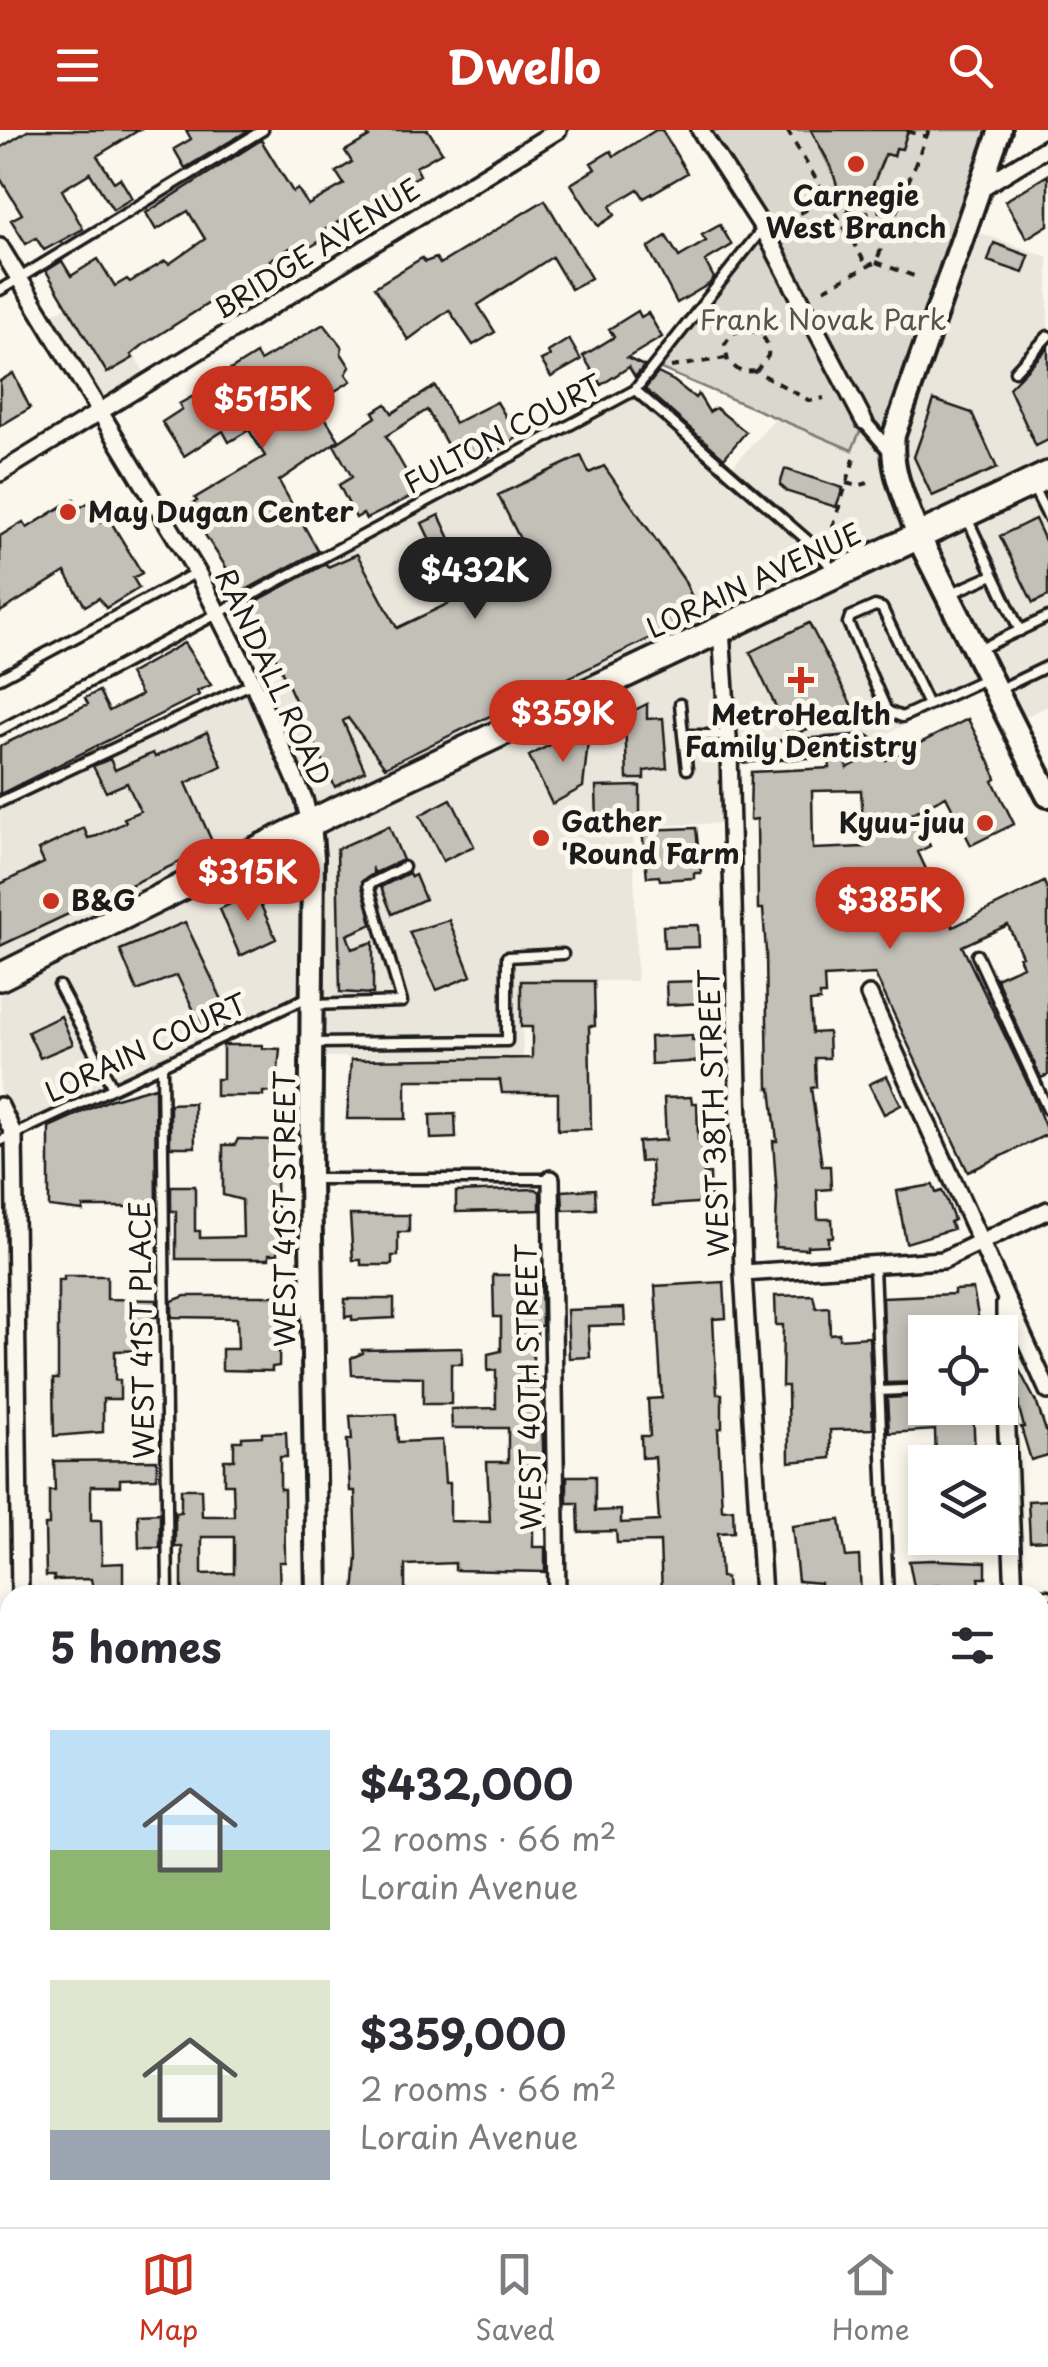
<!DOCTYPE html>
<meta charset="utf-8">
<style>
:root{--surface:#fff;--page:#f7f7f7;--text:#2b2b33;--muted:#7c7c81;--line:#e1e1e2;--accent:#c8321e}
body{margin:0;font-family:"Playpen Sans",sans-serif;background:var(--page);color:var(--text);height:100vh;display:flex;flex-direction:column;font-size:38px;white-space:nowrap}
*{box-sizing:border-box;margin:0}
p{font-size:32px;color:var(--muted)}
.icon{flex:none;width:55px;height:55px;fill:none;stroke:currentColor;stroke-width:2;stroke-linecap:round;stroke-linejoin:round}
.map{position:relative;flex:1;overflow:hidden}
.side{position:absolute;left:0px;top:1455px;width:1050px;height:642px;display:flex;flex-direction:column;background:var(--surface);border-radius:30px 30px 0 0;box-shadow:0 5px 15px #0003}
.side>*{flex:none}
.tools{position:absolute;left:908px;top:1185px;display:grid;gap:20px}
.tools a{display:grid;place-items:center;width:110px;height:110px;border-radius:0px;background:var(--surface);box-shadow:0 5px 15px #0003;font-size:50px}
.price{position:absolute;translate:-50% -85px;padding:0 22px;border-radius:35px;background:var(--accent);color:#fff;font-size:32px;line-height:65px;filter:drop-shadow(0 2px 5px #0008)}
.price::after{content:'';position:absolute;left:50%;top:60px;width:30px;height:22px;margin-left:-15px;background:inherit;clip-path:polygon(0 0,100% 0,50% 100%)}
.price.selected{background:#222;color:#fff}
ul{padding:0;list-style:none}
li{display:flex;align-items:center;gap:30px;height:250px;padding:0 50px}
li span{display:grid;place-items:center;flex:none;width:280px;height:200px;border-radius:0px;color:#555}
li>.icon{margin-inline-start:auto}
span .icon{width:120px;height:120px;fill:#fffc;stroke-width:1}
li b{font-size:42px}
h2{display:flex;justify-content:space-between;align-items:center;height:120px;padding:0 50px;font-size:42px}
header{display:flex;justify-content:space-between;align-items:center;height:130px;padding:0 50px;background:var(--accent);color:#fff;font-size:45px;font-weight:700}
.tabs{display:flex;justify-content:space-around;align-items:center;height:140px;border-top:2px solid var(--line);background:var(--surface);font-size:28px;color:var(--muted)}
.tabs a{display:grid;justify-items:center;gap:5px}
.tabs .selected{color:var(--accent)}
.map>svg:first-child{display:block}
.built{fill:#eae6dc}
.green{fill:#dad7ce;stroke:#7b7a75;stroke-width:2.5}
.building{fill:#c3c0b8;stroke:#1c1c1c;stroke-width:2.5;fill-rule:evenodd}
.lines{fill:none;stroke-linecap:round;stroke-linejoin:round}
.service-casing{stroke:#1c1c1c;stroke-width:15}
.pedestrian-casing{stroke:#1c1c1c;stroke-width:19}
.minor-casing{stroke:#1c1c1c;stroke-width:22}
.tertiary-casing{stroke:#1c1c1c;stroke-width:28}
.secondary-casing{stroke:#1c1c1c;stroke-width:30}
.primary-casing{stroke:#1c1c1c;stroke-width:32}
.path{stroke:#1c1c1c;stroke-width:4;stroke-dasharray:8 8;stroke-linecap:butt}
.service{stroke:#fbf7ec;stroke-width:8}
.pedestrian{stroke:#fbf7ec;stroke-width:11}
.minor{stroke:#fbf7ec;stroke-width:15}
.tertiary{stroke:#fbf7ec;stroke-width:20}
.secondary{stroke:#fbf7ec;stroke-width:22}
.primary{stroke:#fbf7ec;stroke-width:25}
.poi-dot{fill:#c8321e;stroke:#fbf7ec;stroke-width:4}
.labels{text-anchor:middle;stroke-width:10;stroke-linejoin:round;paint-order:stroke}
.poi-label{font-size:28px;font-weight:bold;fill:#1c1c1c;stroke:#fbf7ec;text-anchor:start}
.street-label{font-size:28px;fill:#1c1c1c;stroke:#fbf7ec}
.park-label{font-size:28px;fill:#555451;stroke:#fbf7ec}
</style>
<header><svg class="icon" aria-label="menu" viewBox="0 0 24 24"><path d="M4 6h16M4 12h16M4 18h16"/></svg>Dwello<svg class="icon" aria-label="search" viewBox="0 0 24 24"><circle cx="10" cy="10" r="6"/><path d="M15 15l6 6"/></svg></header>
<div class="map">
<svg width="1048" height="2097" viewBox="0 0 1048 2097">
<rect width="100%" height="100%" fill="#fbf7ec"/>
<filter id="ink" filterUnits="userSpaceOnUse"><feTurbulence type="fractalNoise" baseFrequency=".01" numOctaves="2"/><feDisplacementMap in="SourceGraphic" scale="20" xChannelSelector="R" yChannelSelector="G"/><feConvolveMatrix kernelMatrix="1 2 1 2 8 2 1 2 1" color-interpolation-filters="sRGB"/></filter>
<g filter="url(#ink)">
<path class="built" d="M966 98 1048 127V576L1012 593 992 554 864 614 730 624 731 693 633 696 637 851H521L523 928 312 927V866L0 1011V672L253 553 255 557 325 519 290 443 635 260 728 341 776 288 851 320Z
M95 159 150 252 101 282 44 189Z
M0 1516H10V1857H0Z"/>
<path class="green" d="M700 0H811L845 67 852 69 871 59 885 24 894 26 896 18H902L908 0H1000L891 322 864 292 852 320 654 236 763 98Z
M0 2082H10V2088H586V2097H0Z"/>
<path class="building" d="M29 0H139L97 26 114 52 120 48 132 68 113 80 90 43 62 60 83 99 44 120 36 108 26 114 11 90 22 84 0 48V18Z
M186 0H249L185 38 174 19 191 9Z
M364 0H428L442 22 416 37 420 45 372 73 375 78 356 90 352 84 323 101 327 107 312 116 300 112 270 130 272 133 143 215 131 225 133 228 107 243 46 141 62 131 71 146 98 129 115 156 127 149 130 152 165 131 169 134 205 109 188 81 156 100 146 83 261 10 293 62 298 59 308 75 344 54 336 42 352 32 345 21 369 7Z
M656 0H662L687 43 644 68 638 59 610 76 615 85 598 96 571 54 595 39 591 33 611 21 614 26Z
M811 0H908L902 19 896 18 894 26 885 24 871 60 840 74 844 62 838 59 831 36Z
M1048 45V95L1027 108 1005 71Z
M545 70 591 148 571 159 552 127 478 175 495 202 473 215 449 180 408 210 375 157 422 128 425 132 436 128 440 134Z
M720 95 732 115 705 131 714 148 709 154 677 173 648 118 666 106 679 127 706 111 702 105Z
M994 113 1029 126 1023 143 988 131Z
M638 181 641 187 648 183 662 207 627 228 644 236 635 247 629 237 601 255 583 226 614 207 609 199Z
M324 194 342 217 341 223 350 237 346 244 351 251 316 273 339 310 279 351 318 421 242 462 187 377 197 371 195 368 265 326 249 300 229 312 223 301 184 326 162 292 182 279 179 274 199 263 198 260 256 224 260 231Z
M569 209 581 230 551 247 541 230 550 226 548 222Z
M1048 218V310L1036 316 1009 258Z
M13 243 30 278 0 296V251Z
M658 243 674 251 695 268 698 264 709 282 716 278 746 302 724 328 645 259Z
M435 256 455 293 497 272 518 307 484 331 478 324 459 335 427 280 386 306 415 357 411 359 414 365 366 389 363 384 356 388 339 355 352 347 334 315 376 287 373 282 386 274 392 283Z
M934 270 972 283 997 338 932 366 914 327Z
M581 326 589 343 604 336 684 450 700 484 385 637 348 588 343 591 365 641 335 657 251 474 326 434 328 437 357 424 397 498 458 469 422 393 439 385 464 439 521 411 498 365Z
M785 339 843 358 836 377 788 362 780 355Z
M74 369 79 378 88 373 100 392 108 387 142 443 133 448 139 458 106 478 99 468 85 476 65 442 0 482V406L23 392 27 398Z
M1035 389 1048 417V466L1033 473 1000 406Z
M809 493 853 578 790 607 750 522Z
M184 513 211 555 197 561 199 565 0 664V616L88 574 85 568 99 561 109 581 141 565 129 544Z
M647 574V589L663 588 667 638 644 641V649H627L625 585Z
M968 589 993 639 996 649 993 651 1014 694 971 715 946 666 913 683 930 716 918 722 953 797 1044 752 1048 761V945L1041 948 996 848 1023 836 1019 827 1022 826 1008 795 962 816 1028 954 1048 1004 968 1042 875 844 824 847 825 865H820V871L810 872 812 903 828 902 829 928H815L816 957 811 958 822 1036H830L831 1059 817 1060 818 1089H832L833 1107H828V1115L807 1116V1119L775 1117 777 1067 773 1011H777L771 958H768L766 822 763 779H758L757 689 750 690 751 642 830 638 829 628 846 627 847 638 874 624 883 625 886 630ZM861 660 864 717 813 719 812 661Z
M590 594 583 657 552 674 529 626Z
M207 602 222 636 186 653 214 716 0 816V754L44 733 38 720 84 698 88 708 97 706 126 692 124 688 140 681 127 653 106 662 93 636 110 629 115 640 153 623 155 627Z
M640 656V694H597L596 657Z
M451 669 474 716 443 731 420 685Z
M389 696 403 730 375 743 373 740V744L362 751 372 794 347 805 352 819 373 812V864L340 862 337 719Z
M696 698 701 743H694V748L660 750 659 746 647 747 642 700Z
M409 743 411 747 415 745 425 769 392 784 381 757Z
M255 762 276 809 240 826 220 779Z
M449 790 471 846 437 860 409 802Z
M185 792 232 891 205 904 177 845 137 861 120 820Z
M698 795 699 817 664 818 663 796Z
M521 851H594L595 896H589L591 999 558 1000V963H502L500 950H406V989H347L351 930 532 928V897H521Z
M701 851 702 873 667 875 666 852Z
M61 886 73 914 40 928 28 902Z
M692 905V910L705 909 706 931 651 934 650 907Z
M223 915H262V918L280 919 276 962H263V966H216V949H223Z
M887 946 901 975 884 984 869 954Z
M155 957 156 1082 129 1084 128 1077H83V1081L49 1077V997L109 970Z
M691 967 692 973H697L698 1009 701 1008 704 1044H710L711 1072 653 1076 651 1031 640 1032 638 1012 666 1010 664 968Z
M194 973 195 1017H170V974Z
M455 984 456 1008 431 1009 430 985Z
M238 1009 275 1010 278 1124H269V1129H176V1081H171V1056H195V1101H200V1108L243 1107 242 1070 223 1065V1015H235Z
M933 1055 936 1063 942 1061 947 1071 954 1090 950 1092 953 1099 906 1113 897 1061Z
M536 1059 540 1062V1080L456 1082V1062Z
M595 1059 596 1079 563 1080 562 1061Z
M350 1085H409V1102H398V1126H392V1135H361V1130H353Z
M515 1139H541L542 1196H537V1209H533V1249L541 1248 545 1384H533V1417H545V1442L455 1440V1433L405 1435V1465H354L357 1427 355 1361H350L348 1329 347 1310H352L350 1286 396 1284 398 1312 442 1310 445 1353H450V1391L490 1392 487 1332H508V1298H452L451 1279 496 1278V1240L488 1241V1224L501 1221V1187H494L493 1145H515Z
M64 1146H107V1169L157 1170V1187H148L149 1220 115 1221V1250H120V1269H103V1302L54 1306 53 1249H58V1150H64Z
M724 1152 726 1188 713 1189 717 1264H722V1298L718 1299 722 1380 733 1379 734 1402 718 1403 721 1447 726 1448 727 1465H666L662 1463 660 1412 617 1413 616 1401 579 1402 578 1373H567V1346H595V1381L621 1380V1393L659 1391 655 1327 642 1328 641 1306H650L648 1269 662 1268 655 1156Z
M973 1159 979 1191 973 1192 974 1202H925V1252L886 1253 883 1167 954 1164V1160Z
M813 1165 816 1178 829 1177 830 1204 839 1203V1209L869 1207 873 1299 830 1300 831 1328 789 1332 788 1256H782L783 1195H776L775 1166Z
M185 1166H280L279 1236 272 1237V1241L222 1240V1219H238L237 1188 172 1187V1171Z
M345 1169H394V1188L352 1190V1186L345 1187Z
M624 1178 625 1195 588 1196 590 1227 569 1228 567 1180Z
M462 1218V1234H451V1274H423V1247L352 1245 351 1228 363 1223 362 1220Z
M1017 1236 1037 1274 1048 1307V1325L1031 1330 1021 1297H1024L1019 1278Z
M925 1266V1278H973L975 1326 957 1328V1332H936L935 1300 889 1303 887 1268Z
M286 1302 287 1327H280V1359H284L285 1432H279L280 1465H190V1462H182V1417H175V1383L181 1382V1359H201L202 1386H234L233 1354H224V1330H234V1311H242V1307L262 1306V1303ZM202 1407H234V1443L202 1444Z
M157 1330V1348L120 1349V1356H91V1390H101L102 1434 123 1433V1465H94L91 1449 54 1450V1446H46L45 1395H49V1361H55L54 1331Z
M1048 1370V1410L1030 1411 1028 1371Z
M160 1383V1418H139L138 1384Z
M840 1390 846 1427 859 1426 861 1465H820V1453L798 1451 792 1396Z
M932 1430 986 1432V1448H979L980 1454 932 1456 933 1461 915 1462 909 1431Z"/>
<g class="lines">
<defs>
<path id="service" d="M0 160 263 0
M1015 241 1048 206
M635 260 815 417 834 441
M1033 357 1048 387
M967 388 1020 501
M952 463 993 445
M980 519 1048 487
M0 548 197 442
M1000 559 1048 536
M680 574 683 605H728
M928 575 882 478 875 476 850 487 848 493 887 581 902 587 985 549
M0 600 635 260 763 98
M683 605 687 639
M0 672 253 553
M977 825 1048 980
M59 856 113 958
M312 875 402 872 368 755 404 737
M312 913 507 911V827L563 824
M162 935 168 1465
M0 1011 308 867
M310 1049H551
M874 1137 888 1465
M879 1261 925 1259
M1040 1465H1048
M0 1740 10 1741
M0 1791H10"/>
<path id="pedestrian" d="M864 291 891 322"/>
<path id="minor" d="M700 0 763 98 864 291
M981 58 1048 17
M0 117 197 442 253 553 304 669 310 693
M0 343 558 0
M721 499 729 624 743 1143 763 1465
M729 624 864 614
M869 865 1048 1261
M0 976 14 1005 20 1465
M551 1049 557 1465
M743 1143 943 1130 1048 1080
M1005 1173V1256L1014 1465
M0 1516H10
M1040 1583H1048
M1040 1818H1048
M0 1857H10
M870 2088V2097"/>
<path id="tertiary" d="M918 406C907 373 889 341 894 305L1000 0
M310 693 313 728 310 1049 317 1465
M323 2088V2097"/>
<path id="secondary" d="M918 406 1048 665"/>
<path id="primary" d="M0 847 331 683 1048 345"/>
</defs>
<use href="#service" class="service-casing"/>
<use href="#pedestrian" class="pedestrian-casing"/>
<use href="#minor" class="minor-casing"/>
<use href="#tertiary" class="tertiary-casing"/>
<use href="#secondary" class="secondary-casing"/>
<use href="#primary" class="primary-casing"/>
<path class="path" d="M787 0 867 136
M907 1 927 7
M831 75 860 84 899 78
M786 91 806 80 823 62
M876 132 914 146
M824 159 876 132 929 0
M760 204 776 184
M671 237 726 228
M756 241 741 242 728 232 725 214 733 203 746 199C761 202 770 210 768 226L756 241 810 271 824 268
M846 353 858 356 868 353
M828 413 855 326"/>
<use href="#service" class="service"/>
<use href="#pedestrian" class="pedestrian"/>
<use href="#minor" class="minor"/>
<use href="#tertiary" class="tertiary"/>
<use href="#secondary" class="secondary"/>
<use href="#primary" class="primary"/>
</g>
</g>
<g class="poi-dot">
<circle cx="856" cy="34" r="10"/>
<circle cx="68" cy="382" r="10"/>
<path d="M796 535h10v10h10v10h-10v10h-10v-10h-10v-10h10z"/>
<circle cx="985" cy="693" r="10"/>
<circle cx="541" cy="708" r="10"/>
<circle cx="51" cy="771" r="10"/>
</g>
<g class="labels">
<g class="poi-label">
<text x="856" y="76" text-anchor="middle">Carnegie<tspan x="856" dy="32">West Branch</tspan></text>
<text x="88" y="392">May Dugan Center</text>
<text x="801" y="595" text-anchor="middle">MetroHealth<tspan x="801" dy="32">Family Dentistry</tspan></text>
<text x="561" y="702">Gather<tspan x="561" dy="32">'Round Farm</tspan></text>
<text x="965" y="703" text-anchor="end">Kyuu-juu</text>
<text x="71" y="781">B&amp;G</text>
</g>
<g class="street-label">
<text transform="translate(317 119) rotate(-32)" y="10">BRIDGE AVENUE</text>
<text transform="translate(503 304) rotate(-28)" y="10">FULTON COURT</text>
<text transform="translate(754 451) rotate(-25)" y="10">LORAIN AVENUE</text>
<text transform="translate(273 547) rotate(65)" y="10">RANDALL ROAD</text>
<text transform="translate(146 918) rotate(-25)" y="10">LORAIN COURT</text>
<text transform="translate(714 983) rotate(-92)" y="10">WEST 38TH STREET</text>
<text transform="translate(285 1079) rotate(-90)" y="10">WEST 41ST STREET</text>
<text transform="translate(142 1200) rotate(-91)" y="10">WEST 41ST PLACE</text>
<text transform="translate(529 1257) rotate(-91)" y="10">WEST 40TH STREET</text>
</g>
<g class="park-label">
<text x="823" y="200">Frank Novak Park</text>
</g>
</g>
</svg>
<div class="tools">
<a><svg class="icon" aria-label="locate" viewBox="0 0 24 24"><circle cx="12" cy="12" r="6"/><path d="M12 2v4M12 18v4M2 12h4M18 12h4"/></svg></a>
<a><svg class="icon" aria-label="layers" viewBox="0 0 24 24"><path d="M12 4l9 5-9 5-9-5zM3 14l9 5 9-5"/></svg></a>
</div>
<b class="price" style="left:263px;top:321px">$515K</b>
<b class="price selected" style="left:475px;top:492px">$432K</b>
<b class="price" style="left:563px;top:635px">$359K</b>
<b class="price" style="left:248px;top:794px">$315K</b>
<b class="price" style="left:890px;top:822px">$385K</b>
<section class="side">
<h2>5 homes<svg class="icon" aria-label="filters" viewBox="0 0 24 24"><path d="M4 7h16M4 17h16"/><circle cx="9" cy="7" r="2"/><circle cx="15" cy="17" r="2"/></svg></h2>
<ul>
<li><span style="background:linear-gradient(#bfe0f5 60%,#8fb573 0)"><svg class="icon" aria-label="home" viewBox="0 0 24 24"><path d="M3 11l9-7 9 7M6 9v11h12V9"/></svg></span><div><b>$432,000</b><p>2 rooms · 66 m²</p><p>Lorain Avenue</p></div></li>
<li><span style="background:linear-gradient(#dfe7d0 75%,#9aa5b1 0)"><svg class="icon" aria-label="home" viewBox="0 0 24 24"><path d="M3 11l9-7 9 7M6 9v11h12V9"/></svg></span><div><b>$359,000</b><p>2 rooms · 66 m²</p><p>Lorain Avenue</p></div></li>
</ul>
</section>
</div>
<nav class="tabs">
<a class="selected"><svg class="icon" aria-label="map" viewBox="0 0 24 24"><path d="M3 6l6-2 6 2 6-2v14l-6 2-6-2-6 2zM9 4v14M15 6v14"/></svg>Map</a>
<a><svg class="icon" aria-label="saved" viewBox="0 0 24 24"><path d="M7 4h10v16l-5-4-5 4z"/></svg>Saved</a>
<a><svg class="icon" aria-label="home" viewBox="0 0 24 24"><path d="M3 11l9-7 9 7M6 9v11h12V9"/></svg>Home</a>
</nav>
